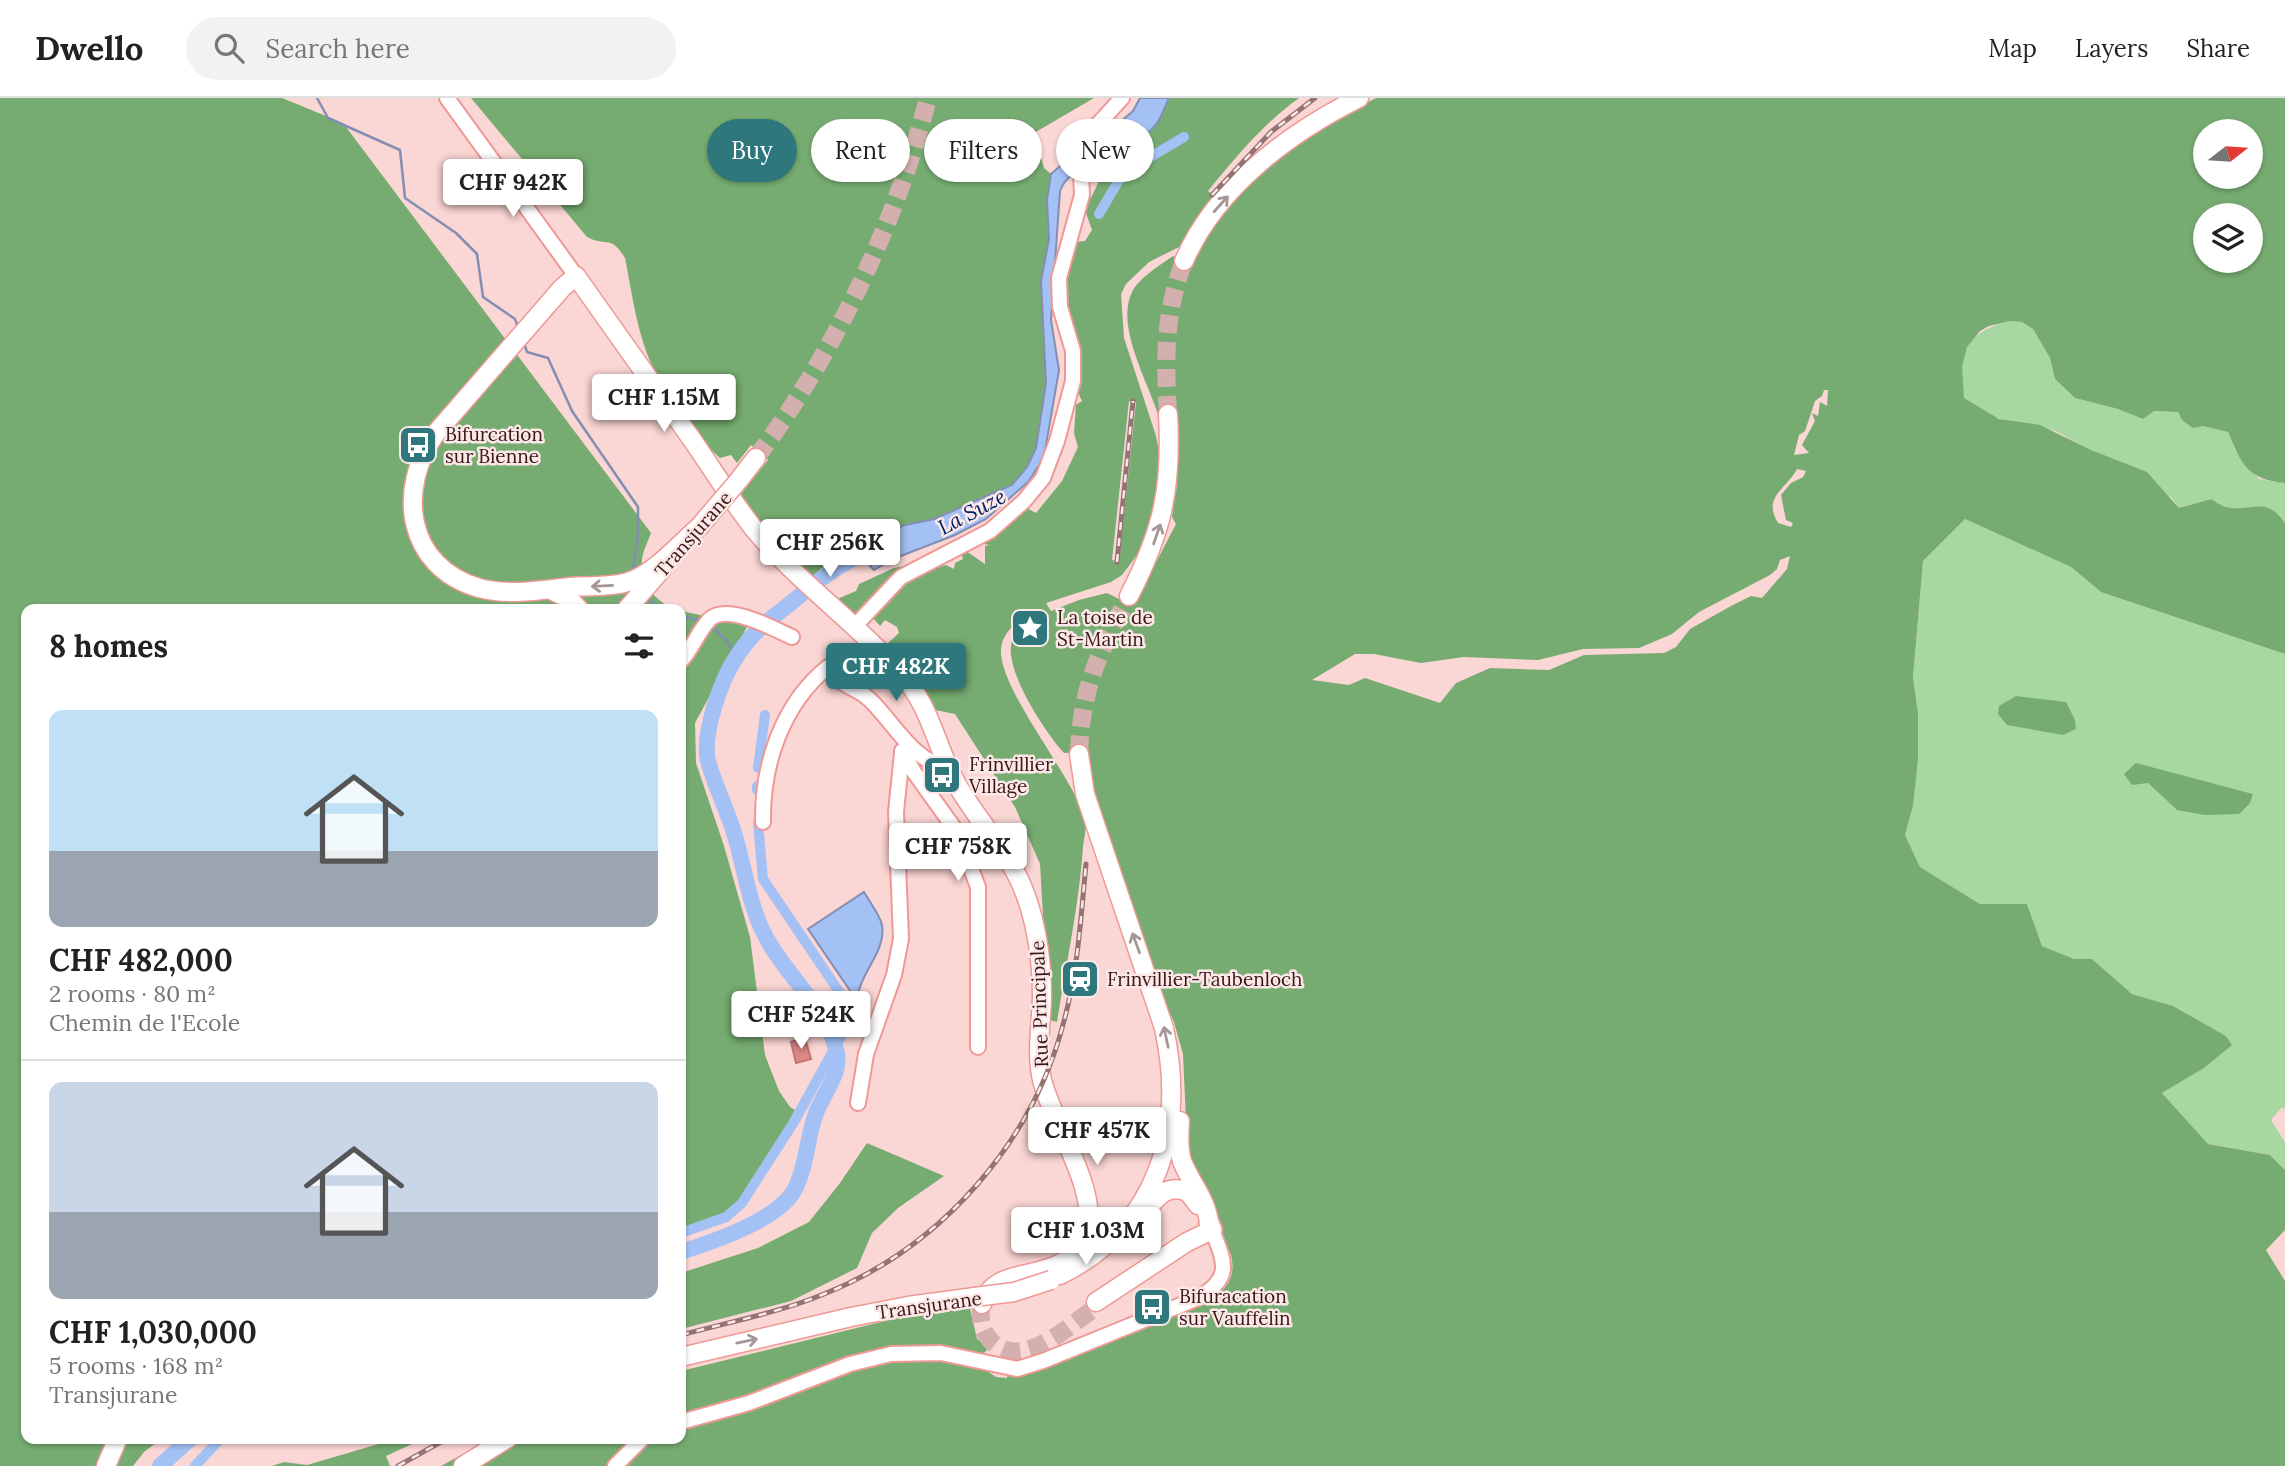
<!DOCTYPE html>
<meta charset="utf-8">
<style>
:root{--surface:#fff;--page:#f2f2f2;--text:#222;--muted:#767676;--line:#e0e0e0;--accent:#2e777d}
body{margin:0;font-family:Lora,serif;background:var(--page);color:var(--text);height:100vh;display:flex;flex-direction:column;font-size:26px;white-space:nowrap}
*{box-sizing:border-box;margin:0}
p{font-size:23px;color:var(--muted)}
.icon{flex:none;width:38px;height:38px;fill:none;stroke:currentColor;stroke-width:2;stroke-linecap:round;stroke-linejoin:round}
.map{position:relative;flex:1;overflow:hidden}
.drawer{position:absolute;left:21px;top:506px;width:665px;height:840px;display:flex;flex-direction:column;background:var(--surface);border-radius:14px;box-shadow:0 2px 5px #0004}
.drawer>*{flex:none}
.guide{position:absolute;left:707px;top:21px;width:665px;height:63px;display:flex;gap:14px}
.needle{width:46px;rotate:73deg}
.controls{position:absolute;left:2193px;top:21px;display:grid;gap:14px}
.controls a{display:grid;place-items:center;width:70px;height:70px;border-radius:50%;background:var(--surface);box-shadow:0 2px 5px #0004;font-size:35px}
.price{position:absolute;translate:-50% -60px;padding:0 16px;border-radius:7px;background:#fff;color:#222;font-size:23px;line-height:46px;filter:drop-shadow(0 2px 4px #0008)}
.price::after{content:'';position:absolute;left:50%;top:42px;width:21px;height:16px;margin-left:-10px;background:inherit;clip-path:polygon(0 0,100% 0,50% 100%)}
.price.current{background:var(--accent);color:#fff}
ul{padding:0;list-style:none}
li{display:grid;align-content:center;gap:14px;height:371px;padding:0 28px}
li+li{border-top:2px solid var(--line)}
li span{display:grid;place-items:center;height:217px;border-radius:14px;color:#555}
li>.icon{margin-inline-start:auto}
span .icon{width:126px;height:126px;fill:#fffc;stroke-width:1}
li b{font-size:30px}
h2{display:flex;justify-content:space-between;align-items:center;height:84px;padding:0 28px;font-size:30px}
.chip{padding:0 24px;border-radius:32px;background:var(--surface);box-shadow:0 2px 5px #0004;font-size:24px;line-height:63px}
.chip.current{background:var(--accent);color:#fff}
header{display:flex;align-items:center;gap:42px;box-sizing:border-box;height:98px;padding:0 35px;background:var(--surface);border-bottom:2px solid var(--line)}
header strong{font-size:33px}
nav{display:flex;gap:38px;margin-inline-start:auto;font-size:24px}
.search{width:490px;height:63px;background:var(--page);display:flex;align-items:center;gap:18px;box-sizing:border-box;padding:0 24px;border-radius:38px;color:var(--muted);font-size:26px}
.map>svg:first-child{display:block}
.green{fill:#a7d8a2;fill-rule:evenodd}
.forest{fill:#76ac71;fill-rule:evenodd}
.water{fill:#a4c1f5;stroke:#848eb3;stroke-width:2}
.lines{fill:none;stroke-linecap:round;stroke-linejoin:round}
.stream{stroke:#848eb3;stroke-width:2.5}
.canal{stroke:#a4c1f5;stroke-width:10}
.river{stroke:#a4c1f5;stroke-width:16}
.building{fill:#df8b88;stroke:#c57471;stroke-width:2}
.major-tunnel{stroke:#d3b0ae;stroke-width:18;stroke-dasharray:18 9;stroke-linecap:butt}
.minor-casing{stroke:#ee9995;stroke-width:18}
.major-casing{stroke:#ee9995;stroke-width:21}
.highway-casing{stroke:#ee9995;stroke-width:23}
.minor{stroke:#fff;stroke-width:14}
.major{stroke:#fff;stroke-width:18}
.highway{stroke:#fff;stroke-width:19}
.rail-casing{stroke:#957372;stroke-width:5}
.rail{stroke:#fbe8e7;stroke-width:2.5;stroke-dasharray:8;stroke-linecap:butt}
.major-bridge-casing{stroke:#ee9995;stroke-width:21;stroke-linecap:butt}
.major-bridge{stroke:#fff;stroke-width:18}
.oneway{stroke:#a69797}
.labels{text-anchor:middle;stroke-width:5;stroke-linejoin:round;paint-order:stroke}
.poi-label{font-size:19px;fill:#391818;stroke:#fbe8e7;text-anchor:start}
.street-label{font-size:19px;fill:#391818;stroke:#fbe8e7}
.water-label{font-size:21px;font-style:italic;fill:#012069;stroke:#fbe8e7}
</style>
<header>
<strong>Dwello</strong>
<div class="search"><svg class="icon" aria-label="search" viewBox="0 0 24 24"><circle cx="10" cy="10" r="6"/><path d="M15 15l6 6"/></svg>Search here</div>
<nav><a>Map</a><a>Layers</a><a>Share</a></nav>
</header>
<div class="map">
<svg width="2285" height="1368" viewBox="0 0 2285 1368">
<rect width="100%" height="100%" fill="#fad6d4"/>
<path class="green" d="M2010 223 2022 224 2033 231 2050 260 2055 281 2075 300 2118 311 2143 321 2154 313 2178 314 2182 322 2228 334 2235 351 2259 381 2285 385V425C2264 396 2253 415 2226 409 2221 408 2215 403 2210 401L2179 410 2171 399 2058 334C2039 326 2018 327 1998 320 1986 316 1975 308 1964 300 1957 255 1965 234 2010 223Z
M1965 421 2071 469 2101 494 2285 556V1012L2282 1009 2271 1022 2285 1044V1072L2270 1057 2208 1046 2162 995 2204 970 2231 947 2226 938 2173 908 2132 896 2092 861H2074L2042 848 2027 806H1980L1920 769 1905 737 1913 708 1918 662V615L1913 579 1923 463ZM2178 677 2253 696 2177 712 2148 685Z"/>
<path class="forest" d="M0 0H282L343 25 651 435C648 443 643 453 642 462 639 485 656 504 675 511H26V1340L161 1341 144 1354 133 1368H0Z
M471 0H1094L1034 35 1044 70 1051 76 1047 102 1049 141 1041 184 1046 285 1036 350 1027 369 1012 387 933 421 905 427 872 441 863 442 834 458 811 480 767 435 740 397 768 362 751 347 737 365 731 357 720 360C693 337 656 284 645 250 635 221 631 190 625 160 611 136 605 149 587 139Z
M1169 0H1299C1264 25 1235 60 1208 93L1217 100 1183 147 1149 164 1126 186 1121 196 1124 240 1156 338 1162 368 1161 383 1149 434 1140 453 1122 477 1111 484 1046 505 1051 513 1079 502 1107 495 1119 501 1124 494 1137 501 1176 426 1172 419 1177 387V314L1163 316 1161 327C1153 291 1114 231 1132 194 1139 180 1160 167 1173 158L1192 167C1231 88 1299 38 1376 0H2285V385C2247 381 2242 367 2228 334L2203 328 2193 330 2182 322 2178 314 2154 313 2143 321 2118 311 2075 300 2055 281 2050 260 2033 231 2022 224 2010 223 1989 228 1980 233 1967 249 1962 269 1964 300 1999 321 2040 327 2091 352 2147 374 2179 410 2211 401C2215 403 2221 408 2226 409 2253 415 2264 396 2285 425V556L2101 494 2071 469 1965 421 1923 463 1913 579 1918 615V662L1913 708 1905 737 1920 769 1980 806H2027L2042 848 2074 861H2092L2132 896 2173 908 2226 938 2232 947 2204 970 2162 995 2208 1046 2270 1057 2285 1072V1132L2266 1152 2285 1183V1368H441L491 1341 681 1340V1273L942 1209 969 1206 977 1241 989 1250 983 1256 954 1251 996 1279 1007 1280 1008 1276 1211 1201C1228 1191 1236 1177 1231 1157L1188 1067 1183 956 1174 924 1159 892 1093 703 1088 654 1064 655C1045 634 1003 571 1012 543 1014 536 1021 530 1025 525L1021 520C1012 529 1002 537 1001 551 998 589 1069 674 1084 717 1088 726 1084 739 1083 749 1079 808 1066 866 1057 924L1049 922 1040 766 1015 709 955 616 935 612 912 574 887 546 899 535 897 529 885 522 880 528 872 519 891 503 890 490 929 471 946 467 954 471 955 465 963 461 961 455 966 453 985 466V448L990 447 978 445 1023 408 1036 415 1062 383 1078 349 1074 335 1076 307 1082 303C1071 282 1059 204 1064 180 1067 168 1072 156 1076 144L1085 143 1092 132 1085 112 1100 81 1098 68 1115 61 1157 26ZM2205 33H2250V79H2205ZM2205 117H2250V163H2205ZM1824 292H1828L1827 308 1820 304 1818 318 1812 315 1815 323 1802 347 1809 355 1794 357 1799 337 1805 333 1815 303 1822 298ZM1129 303 1136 304 1119 464 1112 462ZM1797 371 1806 373 1803 379 1791 385 1781 397 1786 422 1793 425 1791 429 1778 425C1762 398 1786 392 1797 371ZM1790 458 1787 471 1762 500 1751 498 1731 508 1690 531 1676 549 1664 555 1584 557 1549 572 1490 570 1456 585 1440 605 1365 580 1349 587 1312 582 1355 556H1374L1421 565 1464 559 1538 562 1583 551 1639 550 1672 536 1699 514 1770 477 1777 471 1780 462Z
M911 467 859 516 853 517 835 502 856 493 859 486 894 470Z
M681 513 748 527 695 625 696 665 724 748 750 839 765 957 779 993 790 1009 795 1012 749 1095 717 1120 681 1136Z
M2016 598 2066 604 2075 622 2076 631 2063 637 2007 627 1998 616 1999 608Z
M2136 665 2253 696 2250 705 2239 716 2205 717 2177 712 2148 685 2132 687 2124 676Z
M867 1045 944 1078 898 1110 872 1135 857 1170 791 1203 681 1231V1175L758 1150 809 1124 840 1085Z
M399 1340 423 1341 386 1358 390 1368H272L284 1364 307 1367Z"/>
<path class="water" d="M1140 0H1169C1165 8 1162 18 1157 25 1150 35 1125 55 1114 61 1092 74 1070 67 1060 93L1051 222 1059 272 1044 359 1029 383 986 421 955 437 893 461 874 472 870 468 875 463 869 462V442L905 427 934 421 1012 387 1027 369 1036 350 1046 285 1041 183 1049 141 1047 102 1051 76 1074 56 1085 54 1133 13Z
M864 794C869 803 880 817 882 827 887 856 855 877 857 909H853L851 894 808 831Z"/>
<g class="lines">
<path class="stream" d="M317 0 328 20 400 52 405 100 456 135 477 156 483 199 515 221 518 229
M524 245 527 254 548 260 572 313 638 409V438L633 473
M646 500 662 511
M681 518 701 523
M710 527 727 543 736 558"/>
<path class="canal" d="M1099 116 1119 82 1130 71 1184 39
M758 670 765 617
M757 692V688
M681 1135 726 1119 742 1105 794 1024 850 922 848 910 840 895 763 781 758 725
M195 1368 221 1340"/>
<path class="river" d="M681 1154C712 1144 779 1122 795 1091 807 1067 807 1039 816 1015 824 994 843 974 836 951 826 912 791 881 771 848 750 815 746 775 735 738 728 713 715 689 708 663 702 636 721 581 737 558 747 542 762 527 777 516 812 489 844 456 889 449
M160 1368 191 1340"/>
</g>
<path class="building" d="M805 940 811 961 796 965 791 944Z"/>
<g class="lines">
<path class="major-tunnel" d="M1168 316C1165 259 1164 217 1184 163
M756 360C834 256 896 126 928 0
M1079 656C1081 590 1099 554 1129 498
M982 1206C979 1219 981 1232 990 1242 1021 1275 1068 1228 1095 1210L1096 1204"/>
<defs>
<path id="minor" d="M447 0 576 178
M854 529 901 479 990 433 1024 403 1043 380 1057 343 1073 283V253L1060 209 1059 180 1082 97 1080 53 1091 34 1122 0
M681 563C692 551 698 534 709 522 726 504 774 531 792 539
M902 653 914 674 957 734 978 789V949
M763 724C762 667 782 606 828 569 838 589 856 588 870 602 891 621 917 669 948 668
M858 1005 866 956 894 877 901 841 896 714 902 655
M681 1324 749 1305 850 1266 891 1256 941 1255 1017 1271 1043 1263 1198 1200C1233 1180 1225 1164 1212 1132
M615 1368 643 1340"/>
<path id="major" d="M1184 163C1216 89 1289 35 1359 0
M739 382 756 360
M699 429C678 447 655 475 628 484 609 490 589 487 570 489 541 492 508 498 479 490 406 469 396 391 436 335L562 190 576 178C615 233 654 288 693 343 713 372 732 403 754 431 797 483 853 522 898 572 931 608 934 643 955 683 977 724 1012 755 1027 801 1038 833 1042 866 1042 900 1041 927 1036 955 1042 982 1052 1023 1098 1092 1087 1131 1067 1195 999 1158 982 1206
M551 492 568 500 579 511
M1129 498C1163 432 1172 390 1168 316
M627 511 662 471
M1180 1023C1179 1036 1178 1050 1182 1063 1190 1084 1207 1102 1209 1125
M1145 1114C1157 1099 1167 1085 1188 1094L1198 1107
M1060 1177C1159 1128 1186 1031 1164 930L1085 696 1079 656
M1096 1204 1187 1144 1212 1132
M681 1259 851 1219 908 1208 975 1199
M106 1368 118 1340
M463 1368 508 1340"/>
<path id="highway" d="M1209 1125 1212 1132"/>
</defs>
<use href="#minor" class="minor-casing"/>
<use href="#major" class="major-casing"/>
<use href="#highway" class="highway-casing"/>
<use href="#minor" class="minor"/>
<use href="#major" class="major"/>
<use href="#highway" class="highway"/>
<defs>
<path id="rail" d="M1212 97 1271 34 1315 0
M1117 464 1133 303
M681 1237C729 1224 778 1215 824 1196 940 1150 1033 1045 1064 923 1078 872 1081 818 1086 766
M398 1368 448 1340"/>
</defs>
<use href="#rail" class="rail-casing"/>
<use href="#rail" class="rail"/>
<defs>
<path id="major-bridge" d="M699 429 739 382
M975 1199 1014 1194 1051 1182"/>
</defs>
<use href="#major-bridge" class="major-bridge-casing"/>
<use href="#major-bridge" class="major-bridge"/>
</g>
<defs><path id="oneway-shaft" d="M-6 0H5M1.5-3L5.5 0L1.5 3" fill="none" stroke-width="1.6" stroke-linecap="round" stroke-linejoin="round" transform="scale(1.75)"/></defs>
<g class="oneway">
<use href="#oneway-shaft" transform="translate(1221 106) rotate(-48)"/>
<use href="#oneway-shaft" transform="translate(1157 436) rotate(-71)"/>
<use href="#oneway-shaft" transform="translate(602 488) rotate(177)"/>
<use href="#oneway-shaft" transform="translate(1136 845) rotate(-110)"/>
<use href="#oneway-shaft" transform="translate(1166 939) rotate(-102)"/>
<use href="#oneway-shaft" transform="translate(747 1243) rotate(-12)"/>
</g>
<defs>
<symbol id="bus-square" viewBox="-11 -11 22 22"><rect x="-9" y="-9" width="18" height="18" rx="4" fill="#2e777d" stroke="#fbe8e7"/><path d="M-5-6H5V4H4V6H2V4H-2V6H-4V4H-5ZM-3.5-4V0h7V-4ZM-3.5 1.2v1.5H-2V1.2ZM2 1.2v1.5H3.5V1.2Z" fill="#fff"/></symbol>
<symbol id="sight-square" viewBox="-11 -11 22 22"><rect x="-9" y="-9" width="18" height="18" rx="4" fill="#2e777d" stroke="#fbe8e7"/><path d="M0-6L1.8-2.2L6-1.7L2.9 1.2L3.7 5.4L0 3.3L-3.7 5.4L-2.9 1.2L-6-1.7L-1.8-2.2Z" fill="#fff"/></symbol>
<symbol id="station-square" viewBox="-11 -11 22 22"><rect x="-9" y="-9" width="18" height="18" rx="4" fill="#2e777d" stroke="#fbe8e7"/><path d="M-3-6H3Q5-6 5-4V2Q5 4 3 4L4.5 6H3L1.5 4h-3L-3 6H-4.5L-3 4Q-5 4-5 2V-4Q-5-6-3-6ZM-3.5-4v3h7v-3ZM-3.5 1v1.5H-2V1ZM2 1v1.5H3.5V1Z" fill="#fff"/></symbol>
</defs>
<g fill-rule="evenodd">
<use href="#bus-square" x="396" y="325" width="44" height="44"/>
<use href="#sight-square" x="1008" y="508" width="44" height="44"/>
<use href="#bus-square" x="920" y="655" width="44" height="44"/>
<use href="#station-square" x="1058" y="859" width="44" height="44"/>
<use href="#bus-square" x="1130" y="1187" width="44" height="44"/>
</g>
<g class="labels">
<g class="poi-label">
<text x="445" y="343">Bifurcation<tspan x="445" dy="22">sur Bienne</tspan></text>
<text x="1057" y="526">La toise de<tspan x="1057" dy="22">St-Martin</tspan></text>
<text x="969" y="673">Frinvillier<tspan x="969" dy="22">Village</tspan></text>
<text x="1107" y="888">Frinvillier-Taubenloch</text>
<text x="1179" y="1205">Bifuracation<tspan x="1179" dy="22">sur Vauffelin</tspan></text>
</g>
<g class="street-label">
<text transform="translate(693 436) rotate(-49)" y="7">Transjurane</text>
<text transform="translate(1039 906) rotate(-92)" y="7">Rue Principale</text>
<text transform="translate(929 1207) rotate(-8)" y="7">Transjurane</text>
</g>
<g class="water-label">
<text transform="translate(972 414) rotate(-28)" y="7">La Suze</text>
</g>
</g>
</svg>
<div class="controls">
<a><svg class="needle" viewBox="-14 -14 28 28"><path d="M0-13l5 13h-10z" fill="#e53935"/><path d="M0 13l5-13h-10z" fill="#767676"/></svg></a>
<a><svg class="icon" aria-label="layers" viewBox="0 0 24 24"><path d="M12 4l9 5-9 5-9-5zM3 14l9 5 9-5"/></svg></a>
</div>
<b class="price" style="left:513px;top:121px">CHF 942K</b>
<b class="price" style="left:664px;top:336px">CHF 1.15M</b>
<b class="price" style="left:830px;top:481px">CHF 256K</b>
<b class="price current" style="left:896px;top:605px">CHF 482K</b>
<b class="price" style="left:958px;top:785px">CHF 758K</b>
<b class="price" style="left:801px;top:953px">CHF 524K</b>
<b class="price" style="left:1097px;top:1069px">CHF 457K</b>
<b class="price" style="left:1086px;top:1169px">CHF 1.03M</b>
<div class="guide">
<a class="chip current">Buy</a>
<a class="chip">Rent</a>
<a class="chip">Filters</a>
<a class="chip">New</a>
</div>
<section class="drawer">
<h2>8 homes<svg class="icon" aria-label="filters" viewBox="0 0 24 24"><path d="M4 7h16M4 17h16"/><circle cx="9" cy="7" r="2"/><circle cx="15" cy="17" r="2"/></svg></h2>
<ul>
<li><span style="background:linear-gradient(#bfe0f5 65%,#9aa5b1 0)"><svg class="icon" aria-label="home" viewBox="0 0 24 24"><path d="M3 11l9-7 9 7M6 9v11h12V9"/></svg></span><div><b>CHF 482,000</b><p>2 rooms · 80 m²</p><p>Chemin de l'Ecole</p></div></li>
<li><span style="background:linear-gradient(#c9d6e8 60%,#9aa5b1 0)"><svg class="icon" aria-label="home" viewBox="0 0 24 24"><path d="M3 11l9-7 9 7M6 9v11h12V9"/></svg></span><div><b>CHF 1,030,000</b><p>5 rooms · 168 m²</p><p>Transjurane</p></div></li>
</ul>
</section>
</div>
